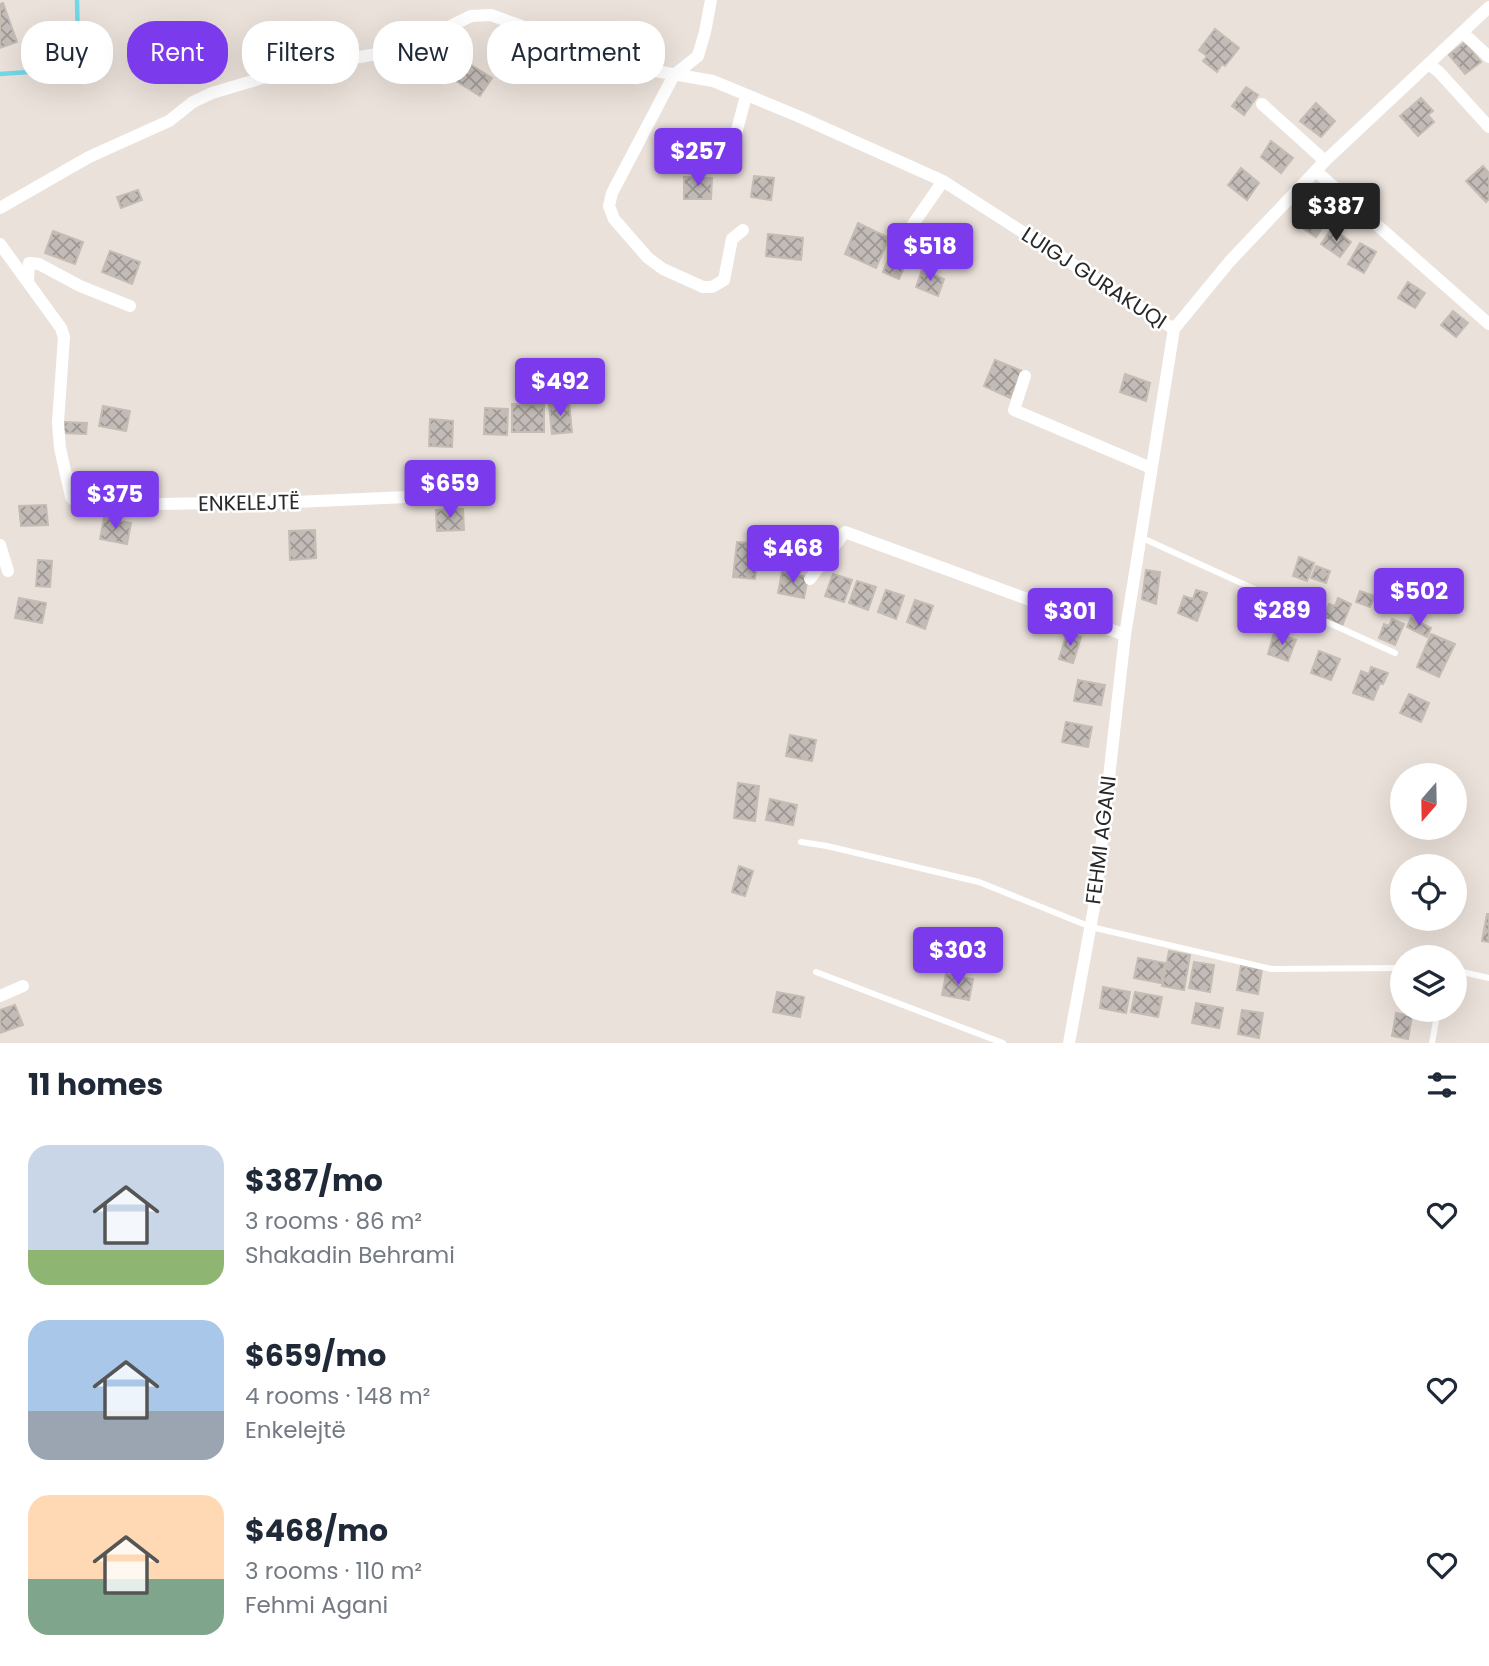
<!DOCTYPE html>
<meta charset="utf-8">
<style>
:root{--surface:#fff;--page:#f2f2f3;--text:#1f2937;--muted:#747a83;--accent:#7c3aed}
body{margin:0;font-family:Poppins,sans-serif;background:var(--page);color:var(--text);height:100vh;display:flex;flex-direction:column;font-size:26px;white-space:nowrap}
*{box-sizing:border-box;margin:0}
p{font-size:23px;color:var(--muted)}
.icon{flex:none;width:38px;height:38px;fill:none;stroke:currentColor;stroke-width:2;stroke-linecap:round;stroke-linejoin:round}
.map{position:relative;height:1043px;overflow:hidden}
.details{display:flex;flex-direction:column;background:var(--surface);flex:1}
.details>*{flex:none}
.banner{position:absolute;left:21px;top:21px;width:700px;height:63px;display:flex;gap:14px}
.needle{width:46px;rotate:200deg}
.fabs{position:absolute;left:1390px;top:763px;display:grid;gap:14px}
.fabs a{display:grid;place-items:center;width:77px;height:77px;border-radius:50%;background:var(--surface);box-shadow:0 7px 28px #0002;font-size:35px}
.price{position:absolute;translate:-50% -60px;padding:0 16px;border-radius:7px;background:var(--accent);color:#fff;font-size:23px;line-height:46px;filter:drop-shadow(0 2px 4px #0008)}
.price::after{content:'';position:absolute;left:50%;top:42px;width:21px;height:16px;margin-left:-10px;background:inherit;clip-path:polygon(0 0,100% 0,50% 100%)}
.price.selected{background:#222;color:#fff}
ul{padding:0;list-style:none}
li{display:flex;align-items:center;gap:21px;height:175px;padding:0 28px}
li span{display:grid;place-items:center;flex:none;width:196px;height:140px;border-radius:21px;color:#555}
li>.icon{margin-inline-start:auto}
span .icon{width:84px;height:84px;fill:#fffc;stroke-width:1}
li b{font-size:30px}
h2{display:flex;justify-content:space-between;align-items:center;height:84px;padding:0 28px;font-size:30px}
.tag{padding:0 24px;border-radius:28px;background:var(--surface);box-shadow:0 7px 28px #0002;font-size:24px;line-height:63px}
.tag.selected{background:var(--accent);color:#fff}
.map>svg:first-child{display:block}
.lines{fill:none;stroke-linecap:round;stroke-linejoin:round}
.stream{stroke:#72d8e7;stroke-width:4.5}
.building{fill:url(#building-cross-hatch);stroke:#c5bdb4;stroke-width:2}
.service{stroke:#fff;stroke-width:6}
.minor{stroke:#fff;stroke-width:12}
.labels{text-anchor:middle;stroke-width:5;stroke-linejoin:round;paint-order:stroke}
.street-label{font-size:21px;fill:#282828;stroke:#fff}
</style>
<div class="map">
<svg width="1489" height="1043" viewBox="0 0 1489 1043">
<defs>
<pattern id="building-cross-hatch" width="8" height="8" patternUnits="userSpaceOnUse" patternTransform="scale(1.75)"><rect width="8" height="8" fill="#c2bbb7"/><path d="M0 0l8 8M0 8l8-8" fill="none" stroke="#9e9895"/></pattern>
</defs>
<rect width="100%" height="100%" fill="#eae1da"/>
<g class="lines">
<path class="stream" d="M0 74 43 71 78 51 77 0"/>
</g>
<path class="building" d="M3 3 17 42 0 48V4Z
M1215 29 1239 48 1225 66 1222 64 1217 72 1203 61 1207 56 1199 50Z
M1465 42 1481 62 1465 74 1449 55Z
M468 63 492 78 480 96 456 81Z
M1246 87 1258 95 1244 115 1232 106Z
M1421 98 1433 111 1428 115 1434 122 1418 136 1400 116Z
M1316 103 1335 121 1321 137 1300 121Z
M1271 141 1293 158 1281 173 1261 157Z
M1483 166 1489 173V199L1486 202 1466 181Z
M1241 168 1259 183 1247 200 1228 185Z
M754 176 774 178 771 200 751 197Z
M684 177 712 178 711 199H684Z
M138 190 142 200 121 208 117 197Z
M1304 204 1328 219 1316 237 1293 222Z
M858 223 889 238 876 268 845 254Z
M1332 228 1351 242 1340 257 1321 244Z
M53 231 83 242 75 264 45 253Z
M768 234 803 238 801 260 766 256Z
M1360 243 1376 252 1364 273 1348 264Z
M110 251 140 262 132 284 102 272Z
M889 258 905 265 899 279 883 272Z
M922 270 944 279 938 296 916 287Z
M1408 282 1425 293 1415 308 1398 298Z
M1453 311 1468 323 1456 337 1441 325Z
M995 360 1022 371 1010 398 984 386Z
M1125 374 1150 383 1146 401 1120 392Z
M569 403 572 432 552 434 549 405Z
M512 404 544 405V432H512Z
M103 406 130 411 126 431 99 426Z
M485 408 508 409 507 435 484 434Z
M430 419 453 421 452 447 429 446Z
M64 422 87 423 86 434 63 433Z
M46 505 48 525 21 526 19 506Z
M463 509 464 530 437 531 436 510Z
M104 518 131 523 127 544 100 539Z
M315 530 316 558 290 560 289 531Z
M737 542 759 544 755 579 733 577Z
M1299 557 1314 563 1307 581 1293 576Z
M38 560 52 561 50 587 36 586Z
M1316 566 1330 571 1326 583 1311 578Z
M1146 570 1160 572 1156 604 1142 599Z
M782 572 808 577 804 598 778 593Z
M833 574 852 580 844 602 825 596Z
M857 581 876 587 868 610 849 603Z
M886 590 904 596 896 619 878 612Z
M1196 590 1207 593 1197 621 1178 613 1184 596 1193 599Z
M1360 591 1375 596 1370 607 1356 602Z
M19 598 46 603 42 623 15 618Z
M1338 598 1351 604 1342 626 1324 618 1329 604 1335 606Z
M915 600 933 606 925 629 907 622Z
M1411 618 1431 628 1427 637 1407 627Z
M1392 619 1404 624 1395 645 1379 638 1384 624 1389 626Z
M1067 633 1081 637 1073 663 1059 659Z
M1274 633 1296 640 1288 661 1268 654Z
M1431 634 1455 644 1439 677 1417 667Z
M1319 651 1340 659 1331 680 1311 673Z
M1371 667 1388 673 1383 684 1380 683 1373 700 1353 693 1361 671 1369 674Z
M1078 680 1105 685 1101 705 1074 701Z
M1409 694 1429 703 1421 722 1400 713Z
M1066 722 1092 727 1088 747 1062 742Z
M790 735 816 740 812 761 786 756Z
M738 783 759 786 755 821 734 818Z
M770 799 797 805 793 825 766 820Z
M739 866 753 871 745 896 732 892Z
M1487 914H1489V942L1482 941Z
M1169 951 1190 955 1184 990 1162 986Z
M1138 958 1165 963 1161 983 1134 978Z
M1194 962 1214 965 1210 992 1189 988Z
M1241 966 1262 969 1258 994 1237 990Z
M1399 973H1402V995L1396 994Z
M946 974 973 979 969 1000 942 995Z
M1103 987 1130 992 1126 1013 1100 1008Z
M777 992 804 997 800 1017 773 1012Z
M1135 992 1162 997 1158 1017 1131 1012Z
M1196 1003 1223 1008 1219 1028 1192 1023Z
M15 1005 23 1025 0 1033V1010Z
M1242 1010 1263 1013 1259 1038 1238 1034Z
M1396 1013 1412 1016 1408 1039 1392 1036Z"/>
<g class="lines">
<path class="service" d="M1140 537 1395 653
M801 842 827 846 979 882 1091 927 1272 969 1402 968
M1454 970 1489 978
M816 972 1003 1043
M1432 1043 1438 1010"/>
<path class="minor" d="M711 0 705 32 698 56 674 75 612 193 609 206 614 219 648 258 663 269 703 287H712L724 280 732 239 743 230
M1463 33 1489 57
M1430 65 1439 72 1489 127
M1262 104 1325 161
M730 156 746 96
M1317 172 1489 324
M0 208 89 157 169 121 193 102 212 93 293 69 393 51 414 44 471 16 491 15 638 68 713 81 800 117 943 181 1174 329
M907 233 943 181
M0 244 61 328 64 337 58 422 60 448 71 497 76 502 89 505 295 502 407 497
M28 281 29 263 39 264 80 286 130 306
M1174 329 1230 261 1325 161 1489 7
M1025 376 1014 410 1151 468
M0 545 8 571
M810 579 845 532 1125 635
M0 996 23 986
M1069 1043 1095 902 1125 635 1174 329"/>
</g>
<g class="labels">
<g class="street-label">
<text transform="translate(1094 278) rotate(33)" y="7">LUIGJ GURAKUQI</text>
<text transform="translate(249 503) rotate(-1)" y="7">ENKELEJTË</text>
<text transform="translate(1101 840) rotate(-83)" y="7">FEHMI AGANI</text>
</g>
</g>
</svg>
<div class="fabs">
<a><svg class="needle" viewBox="-14 -14 28 28"><path d="M0-13l5 13h-10z" fill="#e53935"/><path d="M0 13l5-13h-10z" fill="#747a83"/></svg></a>
<a><svg class="icon" aria-label="locate" viewBox="0 0 24 24"><circle cx="12" cy="12" r="6"/><path d="M12 2v4M12 18v4M2 12h4M18 12h4"/></svg></a>
<a><svg class="icon" aria-label="layers" viewBox="0 0 24 24"><path d="M12 4l9 5-9 5-9-5zM3 14l9 5 9-5"/></svg></a>
</div>
<b class="price" style="left:698px;top:188px">$257</b>
<b class="price selected" style="left:1336px;top:243px">$387</b>
<b class="price" style="left:930px;top:283px">$518</b>
<b class="price" style="left:560px;top:418px">$492</b>
<b class="price" style="left:450px;top:520px">$659</b>
<b class="price" style="left:115px;top:531px">$375</b>
<b class="price" style="left:793px;top:585px">$468</b>
<b class="price" style="left:1419px;top:628px">$502</b>
<b class="price" style="left:1282px;top:647px">$289</b>
<b class="price" style="left:1070px;top:648px">$301</b>
<b class="price" style="left:958px;top:987px">$303</b>
<div class="banner">
<a class="tag">Buy</a>
<a class="tag selected">Rent</a>
<a class="tag">Filters</a>
<a class="tag">New</a>
<a class="tag">Apartment</a>
</div>
</div>
<section class="details">
<h2>11 homes<svg class="icon" aria-label="filters" viewBox="0 0 24 24"><path d="M4 7h16M4 17h16"/><circle cx="9" cy="7" r="2"/><circle cx="15" cy="17" r="2"/></svg></h2>
<ul>
<li><span style="background:linear-gradient(#c9d6e8 75%,#8fb573 0)"><svg class="icon" aria-label="home" viewBox="0 0 24 24"><path d="M3 11l9-7 9 7M6 9v11h12V9"/></svg></span><div><b>$387/mo</b><p>3 rooms · 86 m²</p><p>Shakadin Behrami</p></div><svg class="icon" aria-label="heart" viewBox="0 0 24 24"><path d="M12 20l-8-8c-3-5 5-10 8-4 3-6 11-1 8 4z"/></svg></li>
<li><span style="background:linear-gradient(#a9c7e8 65%,#9aa5b1 0)"><svg class="icon" aria-label="home" viewBox="0 0 24 24"><path d="M3 11l9-7 9 7M6 9v11h12V9"/></svg></span><div><b>$659/mo</b><p>4 rooms · 148 m²</p><p>Enkelejtë</p></div><svg class="icon" aria-label="heart" viewBox="0 0 24 24"><path d="M12 20l-8-8c-3-5 5-10 8-4 3-6 11-1 8 4z"/></svg></li>
<li><span style="background:linear-gradient(#ffd9b3 60%,#7fa58c 0)"><svg class="icon" aria-label="home" viewBox="0 0 24 24"><path d="M3 11l9-7 9 7M6 9v11h12V9"/></svg></span><div><b>$468/mo</b><p>3 rooms · 110 m²</p><p>Fehmi Agani</p></div><svg class="icon" aria-label="heart" viewBox="0 0 24 24"><path d="M12 20l-8-8c-3-5 5-10 8-4 3-6 11-1 8 4z"/></svg></li>
</ul>
</section>
